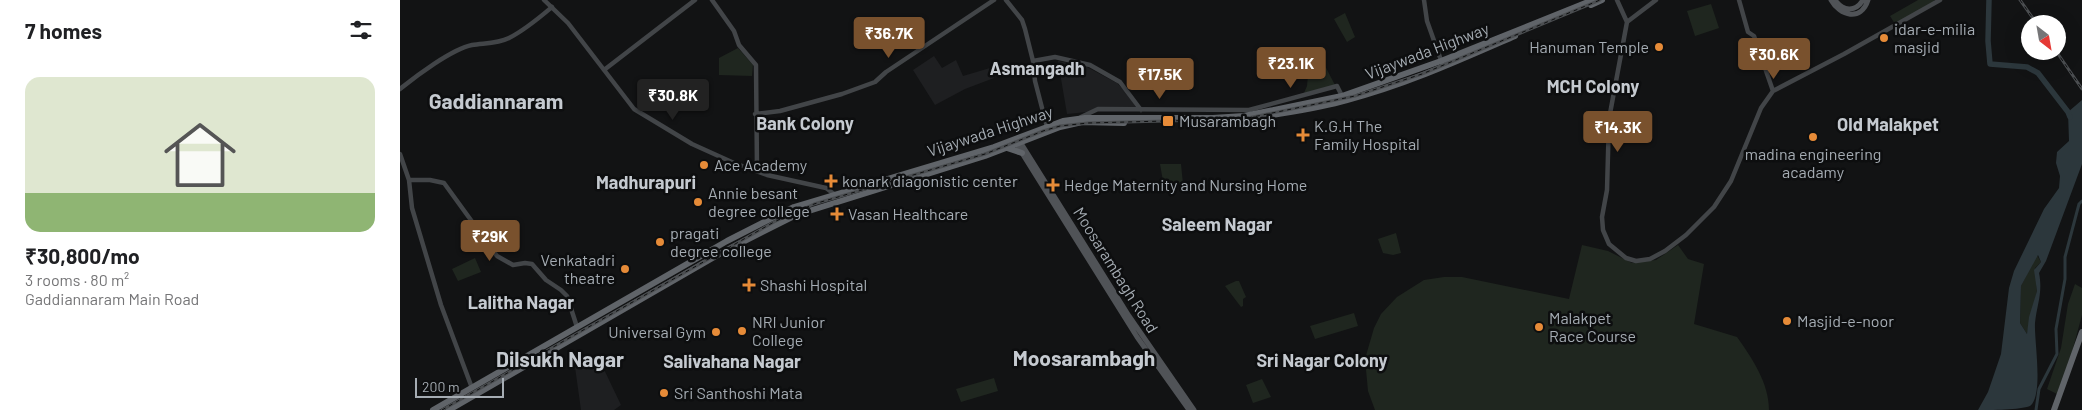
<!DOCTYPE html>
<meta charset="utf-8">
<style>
:root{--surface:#fff;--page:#f2f2f2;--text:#202124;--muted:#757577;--line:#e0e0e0;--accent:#79512d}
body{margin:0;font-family:Barlow,sans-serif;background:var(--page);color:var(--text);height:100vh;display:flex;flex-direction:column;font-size:19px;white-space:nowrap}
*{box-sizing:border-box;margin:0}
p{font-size:16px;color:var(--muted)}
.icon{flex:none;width:28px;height:28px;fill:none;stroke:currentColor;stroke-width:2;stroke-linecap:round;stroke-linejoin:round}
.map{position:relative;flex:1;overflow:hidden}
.side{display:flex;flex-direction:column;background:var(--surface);width:400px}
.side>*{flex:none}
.needle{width:32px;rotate:149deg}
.controls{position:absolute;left:1621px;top:15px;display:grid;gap:10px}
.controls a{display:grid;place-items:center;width:45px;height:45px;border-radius:50%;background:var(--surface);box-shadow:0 5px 20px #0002;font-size:25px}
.scale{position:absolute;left:15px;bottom:12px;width:89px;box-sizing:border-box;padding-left:5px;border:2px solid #a5acb3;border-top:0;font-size:14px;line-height:18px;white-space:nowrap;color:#a5acb3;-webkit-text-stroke:4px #0d0e0f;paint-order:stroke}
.price{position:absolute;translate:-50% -42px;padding:0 11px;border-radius:5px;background:var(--accent);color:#fff;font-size:16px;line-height:32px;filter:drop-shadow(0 1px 2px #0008)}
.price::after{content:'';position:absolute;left:50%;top:30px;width:15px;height:11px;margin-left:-8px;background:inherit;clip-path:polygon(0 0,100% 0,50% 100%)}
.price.current{background:#222;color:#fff}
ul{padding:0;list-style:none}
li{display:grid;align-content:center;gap:10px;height:265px;padding:0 25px}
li+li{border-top:1px solid var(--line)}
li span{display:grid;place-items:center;height:155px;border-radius:15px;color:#555}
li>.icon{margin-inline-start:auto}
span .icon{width:90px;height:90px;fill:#fffc;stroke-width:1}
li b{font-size:21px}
h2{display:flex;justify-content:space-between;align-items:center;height:60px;padding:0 25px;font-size:21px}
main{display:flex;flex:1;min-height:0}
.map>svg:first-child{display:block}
.built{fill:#1e1f21}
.green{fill:#1f261f}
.water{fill:#2c373c;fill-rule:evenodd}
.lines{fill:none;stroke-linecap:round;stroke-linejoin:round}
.canal{stroke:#2c373c;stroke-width:3}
.river{stroke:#2c373c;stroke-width:5.5}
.secondary{stroke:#424548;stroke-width:4.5}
.primary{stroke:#505357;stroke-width:5}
.highway{stroke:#606469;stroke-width:6}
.rail-casing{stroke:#4b4e51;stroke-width:3}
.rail{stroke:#0d0e0f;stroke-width:1;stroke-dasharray:4;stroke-linecap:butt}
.poi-dot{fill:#e68b38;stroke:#0d0e0f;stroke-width:2}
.labels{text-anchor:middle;stroke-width:5;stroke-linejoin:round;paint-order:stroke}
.poi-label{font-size:16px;fill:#a5acb3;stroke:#0d0e0f;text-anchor:start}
.street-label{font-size:16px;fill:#a5acb3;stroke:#0d0e0f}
.neighbourhood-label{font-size:18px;font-weight:bold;fill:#c5cad0;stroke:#0d0e0f}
.district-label{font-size:21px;font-weight:bold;fill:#c5cad0;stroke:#0d0e0f}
</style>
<main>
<section class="side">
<h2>7 homes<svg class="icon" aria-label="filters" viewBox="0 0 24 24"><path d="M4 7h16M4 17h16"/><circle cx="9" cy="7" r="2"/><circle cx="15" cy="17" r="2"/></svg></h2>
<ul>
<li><span style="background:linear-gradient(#dfe7d0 75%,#8fb573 0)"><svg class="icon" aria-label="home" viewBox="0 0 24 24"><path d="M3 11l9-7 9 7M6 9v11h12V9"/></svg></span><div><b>₹30,800/mo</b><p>3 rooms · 80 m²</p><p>Gaddiannaram Main Road</p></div></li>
</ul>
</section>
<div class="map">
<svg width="1682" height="410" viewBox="0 0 1682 410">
<rect width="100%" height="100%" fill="#121314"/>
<path class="built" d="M534 56 542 68 556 60 563 76 590 68 594 78 565 89 535 105 513 70Z
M658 61 685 66 717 83 726 92 736 107 667 114Z
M199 359 221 405 214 410H181L175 367Z"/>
<path class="green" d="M1518 0H1534L1535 2 1495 24 1490 16Z
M1311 4 1319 28 1295 36 1287 11Z
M945 13 955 37 947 42 934 19Z
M338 48 353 65 352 76 319 75V58Z
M924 64 935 85 904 93 907 86 908 75 912 72 913 70Z
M760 164H781L783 184 764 187Z
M996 233 1001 253 993 255 983 253 978 239Z
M1182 245 1208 251 1232 263 1256 260 1278 245 1288 259 1304 264 1294 324 1337 337C1352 358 1369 383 1369 410H975L968 391 965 359 974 328 981 314 997 297 1024 280 1044 277H1062L1169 299Z
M1637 255 1641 262 1635 268 1637 291 1627 334 1620 323 1621 286Z
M75 258 81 272 58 281 52 269Z
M836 281H839L846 297 843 299V306L841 307 825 286Z
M1675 284 1682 288V315L1672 352 1657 394 1647 389 1661 348 1668 304Z
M954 313 958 326 915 339 910 326Z
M594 378 598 391 561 402 556 389Z
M862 379 871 397 853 403 846 385Z"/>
<path class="water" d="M1682 100V164L1646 261 1639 273C1643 293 1637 304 1635 323 1634 341 1644 395 1630 406 1620 410 1591 410 1578 410L1588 392 1601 354 1609 288 1614 271 1644 209 1659 188 1660 176 1656 163 1657 152 1669 141 1668 112ZM1638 255 1641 262 1634 270 1637 291 1629 317 1627 334 1620 323 1621 286Z"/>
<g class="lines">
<path class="canal" d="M1636 410 1639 389 1657 354 1656 329 1665 279V257L1679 204 1682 201"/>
<path class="river" d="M1589 0 1588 41 1590 64 1627 67 1638 73 1668 112 1670 117"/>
<path class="secondary" d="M144 0 168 23 234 109 292 144 334 163 367 175 426 188 434 194
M312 0 334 31 339 45 356 65 357 171
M606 0 622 20 625 29 633 61 635 81 647 127
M1024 0 1027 21 1042 63
M1217 0 1227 22 1209 119 1207 190 1202 217 1203 230 1209 244 1226 258 1236 261 1250 259 1265 251 1286 235 1314 207 1331 181 1361 108 1373 91 1444 54 1540 0
M1339 0 1348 32 1354 36 1373 91
M1227 22 1256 0
M633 61 655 57 690 65 720 82 741 110
M204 70 295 0
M0 89C16 76 52 49 72 45 84 43 97 44 109 38 125 30 139 18 152 7
M355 114 380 111 442 94 475 82 486 72 594 0
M681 117 698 109 849 110 937 86 942 96
M0 154 9 180 12 208 41 305 72 388
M9 180H30L44 183 97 256 113 265 125 263 132 264 146 280 161 290 167 296 177 327"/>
<path class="primary" d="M1431 0C1440 16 1461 22 1468 0
M1435 0C1443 11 1455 13 1463 0
M619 140 729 316 794 410
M615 142 737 337 789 410"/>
<path class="highway" d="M1191 5 1202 0
M861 117C889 112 919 108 947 100 1005 85 1060 60 1115 36
M809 122 848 120
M607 148 622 153
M33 410 327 241 394 207 594 147 663 121 685 118H813L844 116 942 96 1041 61 1193 0
M49 410 323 252 396 215 585 156 660 127 682 122 724 123
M1654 410 1682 332"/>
<defs>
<path id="rail" d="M1620 0 1637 24
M1656 51 1682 89
M42 410 374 222 414 204 585 154 643 131 660 126 688 123 843 119 955 96 1022 74 1200 0"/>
</defs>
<use href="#rail" class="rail-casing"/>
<use href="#rail" class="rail"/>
</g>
<g class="poi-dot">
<circle cx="1484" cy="38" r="5"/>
<circle cx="1259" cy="47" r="5"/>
<rect x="762" y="115" width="12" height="12" rx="2.5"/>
<path d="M900.5 127.5h5v5h5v5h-5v5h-5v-5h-5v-5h5z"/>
<circle cx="1413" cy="137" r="5"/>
<circle cx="304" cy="165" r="5"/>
<path d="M428.5 173.5h5v5h5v5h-5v5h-5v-5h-5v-5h5z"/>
<path d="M650.5 177.5h5v5h5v5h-5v5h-5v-5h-5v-5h5z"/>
<circle cx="298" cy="202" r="5"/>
<path d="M434.5 206.5h5v5h5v5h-5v5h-5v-5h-5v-5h5z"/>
<circle cx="260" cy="242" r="5"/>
<circle cx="225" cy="269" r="5"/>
<path d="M346.5 277.5h5v5h5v5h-5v5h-5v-5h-5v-5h5z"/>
<circle cx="1387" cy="321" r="5"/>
<circle cx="1139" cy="327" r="5"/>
<circle cx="342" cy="331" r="5"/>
<circle cx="316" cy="332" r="5"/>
<circle cx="264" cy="393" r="5"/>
</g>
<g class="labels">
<g class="poi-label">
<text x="1494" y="35">idar-e-milia<tspan x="1494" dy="18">masjid</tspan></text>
<text x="1249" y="53" text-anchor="end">Hanuman Temple</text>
<text x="779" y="127">Musarambagh</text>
<text x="914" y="132">K.G.H The<tspan x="914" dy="18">Family Hospital</tspan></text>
<text x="1413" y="160" text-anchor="middle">madina engineering<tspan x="1413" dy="18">acadamy</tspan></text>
<text x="314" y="171">Ace Academy</text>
<text x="442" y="187">konark diagonistic center</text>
<text x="664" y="191">Hedge Maternity and Nursing Home</text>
<text x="308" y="199">Annie besant<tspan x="308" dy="18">degree college</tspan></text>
<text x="448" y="220">Vasan Healthcare</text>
<text x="270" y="239">pragati<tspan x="270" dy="18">degree college</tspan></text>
<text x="215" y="266" text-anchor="end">Venkatadri<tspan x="215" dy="18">theatre</tspan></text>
<text x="360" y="291">Shashi Hospital</text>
<text x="1149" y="324">Malakpet<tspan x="1149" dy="18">Race Course</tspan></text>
<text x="1397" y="327">Masjid-e-noor</text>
<text x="352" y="328">NRI Junior<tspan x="352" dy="18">College</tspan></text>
<text x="306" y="338" text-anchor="end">Universal Gym</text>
<text x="274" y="399">Sri Santhoshi Mata</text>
</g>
<g class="street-label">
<text transform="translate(1027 51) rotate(-21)" y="6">Vijaywada Highway</text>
<text transform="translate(590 131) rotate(-18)" y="6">Vijaywada Highway</text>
<text transform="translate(716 270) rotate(58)" y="6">Moosarambagh Road</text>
</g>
<g class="neighbourhood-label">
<text x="637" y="75">Asmangadh</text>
<text x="1193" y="93">MCH Colony</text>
<text x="405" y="130">Bank Colony</text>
<text x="1488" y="131">Old Malakpet</text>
<text x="246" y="189">Madhurapuri</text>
<text x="817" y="231">Saleem Nagar</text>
<text x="121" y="309">Lalitha Nagar</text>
<text x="922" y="367">Sri Nagar Colony</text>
<text x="332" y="368">Salivahana Nagar</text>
</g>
<g class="district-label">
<text x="96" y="109">Gaddiannaram</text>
<text x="684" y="366">Moosarambagh</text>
<text x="160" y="367">Dilsukh Nagar</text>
</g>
</g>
</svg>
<div class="controls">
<a><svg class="needle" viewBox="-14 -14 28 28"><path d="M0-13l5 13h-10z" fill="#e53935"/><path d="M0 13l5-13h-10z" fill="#757577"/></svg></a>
</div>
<div class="scale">200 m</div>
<b class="price" style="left:489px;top:59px">₹36.7K</b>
<b class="price" style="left:1374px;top:80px">₹30.6K</b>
<b class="price" style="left:891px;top:89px">₹23.1K</b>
<b class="price" style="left:760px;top:100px">₹17.5K</b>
<b class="price current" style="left:273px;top:121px">₹30.8K</b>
<b class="price" style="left:1218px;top:153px">₹14.3K</b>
<b class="price" style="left:90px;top:262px">₹29K</b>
</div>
</main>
